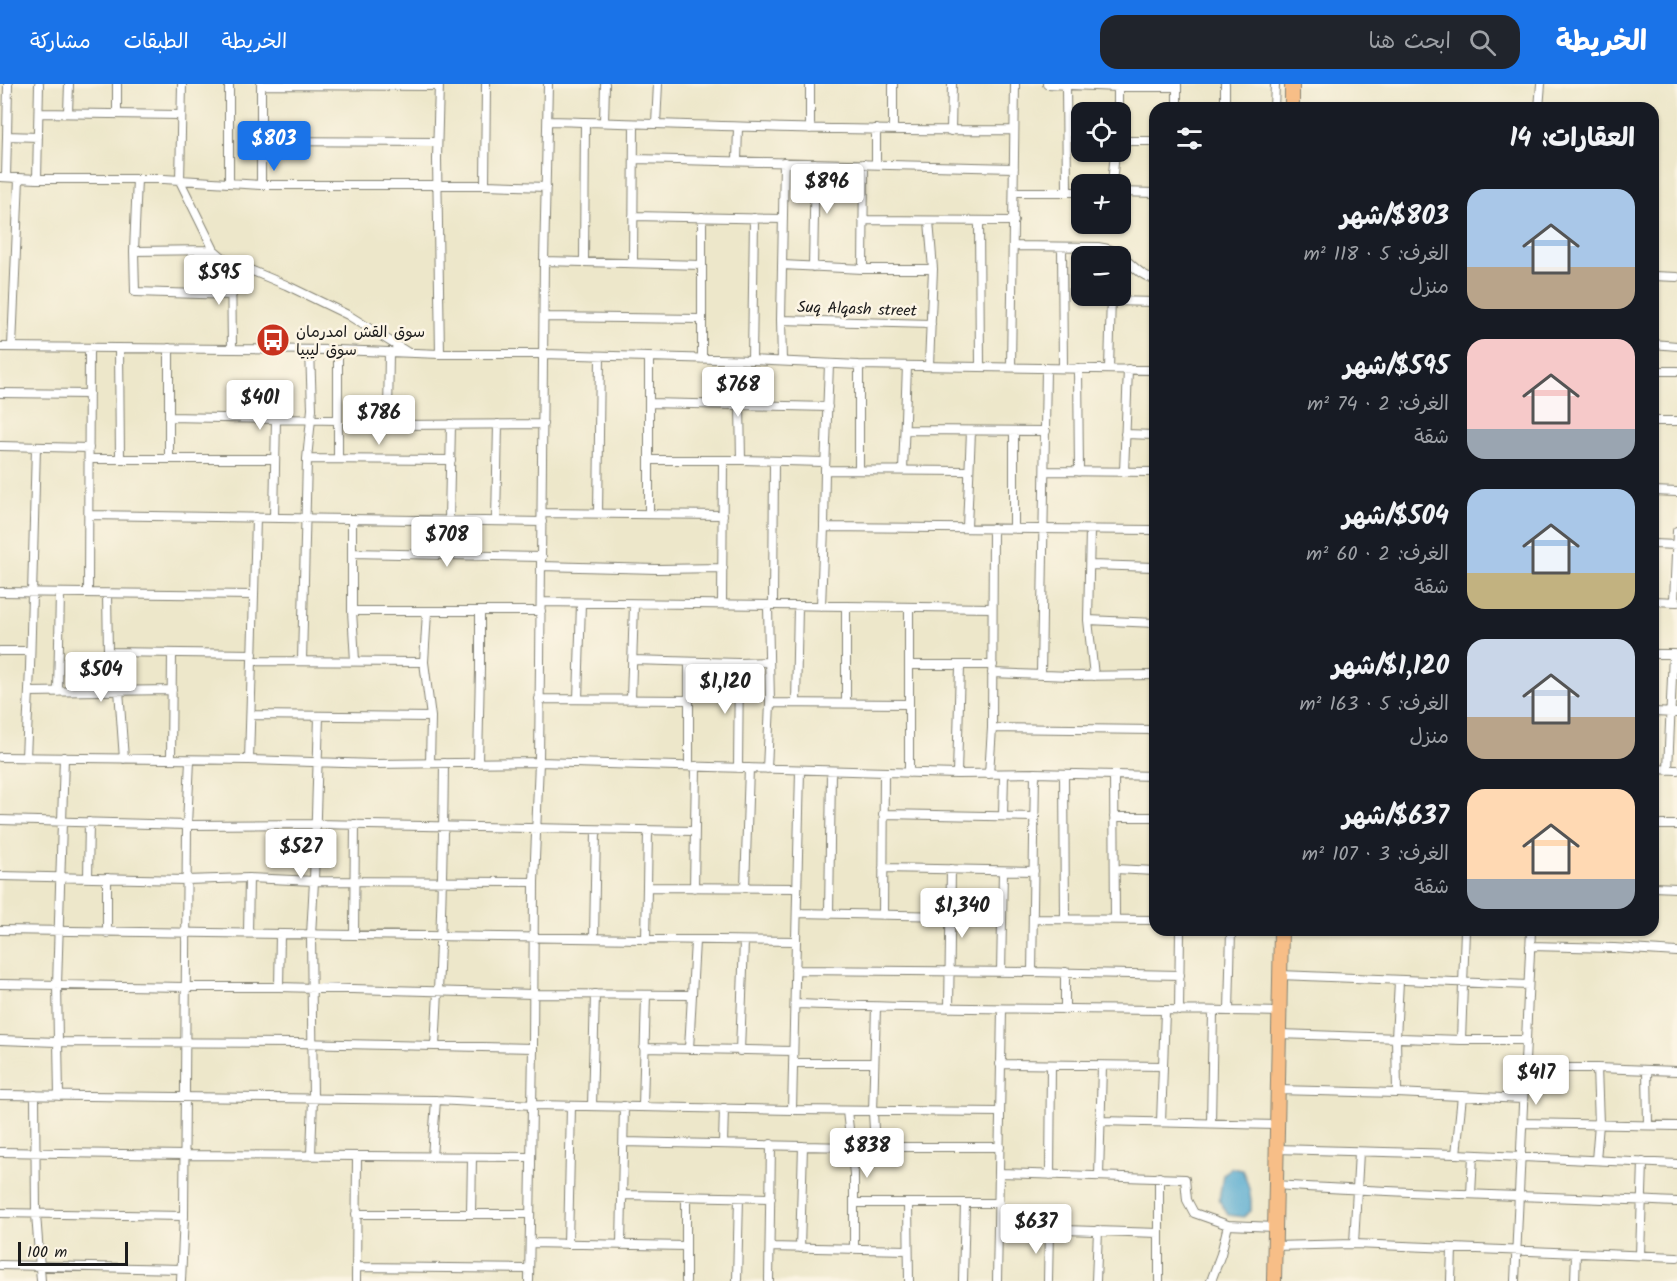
<!DOCTYPE html>
<html lang="ar">
<meta charset="utf-8">
<style>
:root{--surface:#171b24;--page:#20242c;--text:#f1f3f6;--muted:#9ea1a6;--accent:#1a73e8}
body{margin:0;font-family:Kalam,"Playpen Sans Arabic",sans-serif;background:var(--page);color:var(--text);direction:rtl;height:100vh;display:flex;flex-direction:column;font-size:22px;white-space:nowrap}
*{box-sizing:border-box;margin:0}
p{font-size:20px;color:var(--muted)}
.icon{flex:none;width:33px;height:33px;fill:none;stroke:currentColor;stroke-width:2;stroke-linecap:round;stroke-linejoin:round}
.map{position:relative;flex:1;overflow:hidden;direction:ltr}
.panel{position:absolute;left:1149px;top:18px;width:510px;height:834px;display:flex;flex-direction:column;background:var(--surface);border-radius:18px;box-shadow:0 2px 4px #0004;direction:rtl}
.panel>*{flex:none}
.buttons{position:absolute;left:1071px;top:18px;display:grid;gap:12px}
.buttons a{display:grid;place-items:center;width:60px;height:60px;border-radius:12px;background:var(--surface);box-shadow:0 2px 4px #0004;font-size:30px}
.scale{position:absolute;left:18px;bottom:15px;width:110px;box-sizing:border-box;padding-left:6px;border:3px solid #1c1c1c;border-top:0;font-size:16px;line-height:21px;white-space:nowrap;color:#1c1c1c;-webkit-text-stroke:4px #fcf5e5;paint-order:stroke}
.price{position:absolute;translate:-50% -51px;padding:0 14px;border-radius:6px;background:#fff;color:#222;font-size:20px;line-height:39px;filter:drop-shadow(0 2px 3px #0008)}
.price::after{content:'';position:absolute;left:50%;top:36px;width:18px;height:14px;margin-left:-9px;background:inherit;clip-path:polygon(0 0,100% 0,50% 100%)}
.price.current{background:var(--accent);color:#fff}
ul{padding:0;list-style:none}
li{display:flex;align-items:center;gap:18px;height:150px;padding:0 24px}
li span{display:grid;place-items:center;flex:none;width:168px;height:120px;border-radius:18px;color:#555}
li>.icon{margin-inline-start:auto}
span .icon{width:72px;height:72px;fill:#fffc;stroke-width:1}
li b{font-size:26px}
h2{display:flex;justify-content:space-between;align-items:center;height:72px;padding:0 24px;font-size:26px}
header{display:flex;align-items:center;gap:36px;box-sizing:border-box;height:84px;padding:0 30px;background:var(--accent);color:#fff}
header strong{font-size:28px}
nav{display:flex;gap:33px;margin-inline-start:auto;font-size:21px}
.search{width:420px;height:54px;background:var(--page);display:flex;align-items:center;gap:15px;box-sizing:border-box;padding:0 21px;border-radius:18px;color:var(--muted);font-size:22px}
.map>svg:first-child{display:block}
.water{fill:#52a9cf;stroke:#376276;stroke-width:1.5}
.lines{fill:none;stroke-linecap:round;stroke-linejoin:round}
.street-casing{stroke:#848273;stroke-width:10}
.highway-casing{stroke:#848273;stroke-width:16}
.street{stroke:#fff;stroke-width:8}
.highway{stroke:#f7be87;stroke-width:14}
.labels{text-anchor:middle;stroke-width:5;stroke-linejoin:round;paint-order:stroke}
.street-label{font-size:16px;fill:#1c1c1c;stroke:#fcf5e5}
.poi-label{font-size:16px;fill:#1c1c1c;stroke:#fcf5e5;text-anchor:start}
</style>
<header>
<strong>الخريطة</strong>
<div class="search"><svg class="icon" aria-label="search" viewBox="0 0 24 24"><circle cx="10" cy="10" r="6"/><path d="M15 15l6 6"/></svg>ابحث هنا</div>
<nav><a>الخريطة</a><a>الطبقات</a><a>مشاركة</a></nav>
</header>
<div class="map">
<svg width="1677" height="1197" viewBox="0 0 1677 1197">
<rect width="100%" height="100%" fill="#fcf5e5"/>
<filter id="ink" filterUnits="userSpaceOnUse"><feTurbulence type="fractalNoise" baseFrequency=".0167" numOctaves="2"/><feDisplacementMap in="SourceGraphic" scale="12" xChannelSelector="R" yChannelSelector="G"/><feConvolveMatrix kernelMatrix="1 2 1 2 8 2 1 2 1" color-interpolation-filters="sRGB"/></filter>
<filter id="wash" filterUnits="userSpaceOnUse"><feTurbulence type="fractalNoise" baseFrequency=".008" numOctaves="4" result="noise"/><feDisplacementMap in="SourceGraphic" scale="24" xChannelSelector="R" yChannelSelector="G"/><feGaussianBlur stdDeviation="1.35" result="paint"/><feColorMatrix in="noise" values="0 0 0 0 0 0 0 0 0 0 0 0 0 0 0 0 0 1.4 0 .05"/><feComposite in="paint" operator="in"/></filter>
<g filter="url(#wash)">
<rect width="100%" height="100%" fill="#ede7ca"/>
<path class="water" d="M1232 1084 1242 1086C1249 1099 1252 1112 1251 1127L1244 1133 1228 1131 1219 1116 1223 1090Z"/>
</g>
<g filter="url(#ink)">
<g class="lines">
<defs>
<path id="street" d="M8 0 7 52 38 53
M182 0 180 97 214 166 221 172 231 178 286 201 348 231 407 268
M229 0V99
M439 0 437 75 440 270
M1047 0 1118 3H1177
M1066 0 1067 108
M261 1 439 2
M1177 24V0
M1225 24V0
M1274 24 1275 0
M1539 24 1541 0
M1118 28V3
M39 29 181 31
M68 29 69 0
M117 30V0
M548 37C703 41 859 48 1014 46
M604 38 605 0
M656 40 658 0
M810 45V0
M876 45V80
M893 45V0
M951 47 952 0
M261 57 437 58
M1120 57H1155
M635 75 1014 84
M737 77 738 43
M0 93 37 95H164L261 101H485L546 103
M6 93 7 52
M37 95 39 0
M137 95 134 167 135 208 232 211
M1112 100 1115 68
M261 101V0
M485 101 486 0
M1014 108H1082
M1120 108 1155 109
M633 132 783 135
M702 133V275
M863 136 1014 137
M929 137 933 185 929 281
M979 137 980 282
M1014 162 1098 163C1104 164 1112 165 1117 169 1131 178 1139 192 1155 195
M1062 163 1063 284
M134 167 214 166
M544 177 702 181
M231 178 232 265
M584 178 585 38
M633 178 634 40
M782 181 863 185H933
M813 183 815 79
M863 185 864 80
M1653 192 1677 193
M1111 217 1155 218
M544 233 701 235
M781 236 931 240
M1653 260 1677 262
M0 263 338 266 440 270H544L752 276 859 281 1155 286
M12 263 19 94
M119 264 120 375
M169 264V375
M389 268 388 332 389 338 391 341 543 340
M649 274V376H741L825 378
M752 276 754 134
M782 277 781 236 784 78
M859 281V386
M1011 283 1015 0
M1078 284 1079 388
M1109 285 1111 212
M1653 287H1677
M0 309 89 310
M649 319 828 323
M740 321 741 376
M169 333 338 336V374
M338 336V266
M1653 337H1677
M905 346 1046 347
M1125 350 1155 351
M0 362 89 364
M89 375H275
M307 375 451 376
M649 376V429
M825 386 969 387
M903 386 907 282
M1045 387 1155 388
M1124 388 1128 285
M1653 407 1677 408
M542 429 723 431
M598 429 600 272
M89 431 542 438
M274 433 276 335
M352 435V527L355 577
M449 436 451 340
M496 437 498 340
M824 443 1155 446
M967 443 971 347
M1014 444V347
M1090 446 1088 536 1094 592
M1653 460 1677 461
M352 469 542 473
M1090 481 1155 483
M541 482 657 485 723 484
M0 508 254 511 249 676
M88 509 89 264
M107 510 108 568 111 582 119 606 124 675
M254 511 256 433
M1653 517 1677 518
M1674 517 1677 447
M541 518 992 524
M722 520 723 376
M773 521 774 377
M821 522 824 443 825 386 829 280
M846 523V619
M352 527H541
M427 528 424 578 431 633 430 679
M1088 536 1155 539
M0 567H30
M108 568 253 570
M1653 570H1675
M632 576 739 579 769 578
M253 577 424 578
M302 577 307 375 312 325 310 266
M910 581H993
M992 589 1071 592 1155 591
M1041 591 1046 284
M29 608 172 606
M58 608 60 509
M539 615 689 616
M578 615 581 519
M631 615 634 520
M770 619 909 620
M796 619 798 522
M1653 628 1677 629
M251 631 431 633
M992 644 1155 646
M0 673 249 676 375 680 539 678 957 690 1035 689 1155 692
M26 673 30 584 36 363
M171 675 172 569
M478 679 480 585V528
M689 682V578
M738 684 739 579
M767 685 770 619 768 522
M1653 685 1677 686
M1668 686 1673 570
M909 689V524
M957 690 960 582
M989 690 992 644 993 444
M1064 690 1065 835
M1114 691 1115 835
M883 730 1035 733
M1003 732 1004 690
M1114 733H1155
M0 736 187 741 315 740 694 747
M1653 741H1677
M883 784 1034 787
M1115 785 1155 787
M0 792 186 796 249 794 314 797 534 798
M88 794 89 738
M107 794V849
M647 803 797 804
M1653 803 1677 804
M694 804 696 682
M745 804 749 684
M797 829 950 832
M829 830 831 687
M883 831 884 688
M1033 835 1155 836
M0 846 796 857
M248 849 249 794
M354 851 355 740
M594 854 596 746
M646 856 648 747
M1530 862 1614 864 1677 868
M795 886 1032 888 1180 891
M1001 888 1003 787
M1032 888 1035 689
M1065 888V926
M1280 891 1528 901
M0 900 185 903H279L533 910 692 911
M279 903 280 850
M795 920C956 926 1118 924 1279 928
M949 924 951 785
M1179 927 1180 846
M1229 927 1231 846
M1279 950 1461 956H1526
M0 956 57 958 296 959 533 964
M1461 956 1465 846
M435 962C441 868 443 773 444 679
M644 964 793 967
M689 965 695 857
M740 967 744 857
M793 979H874
M1000 980 1163 982
M1525 984H1597L1677 987
M1647 986 1648 1041
M1277 1006 1397 1009 1523 1015
M1397 1009 1396 954 1399 897
M0 1011 436 1016 533 1021 792 1026 800 686
M35 1011 36 1130 41 1197
M59 1012 57 901 64 673
M592 1022 595 910
M643 1022 646 911
M792 1026 1000 1028
M847 1027 854 1090V1165
M1100 1037 1276 1041
M1161 1038 1165 927
M1211 1039 1213 927
M1522 1039 1677 1042
M624 1058 851 1063H1000
M723 1060 724 1024
M875 1063 873 1028 876 923
M1276 1065 1456 1070 1677 1080
M0 1068 183 1071 531 1073
M1456 1070 1462 1012
M311 1071 313 1014 311 851 314 797 319 632
M432 1073 436 1016
M1596 1076 1599 1040 1597 984
M1000 1089 1185 1095 1187 1116 1194 1129 1228 1141 1221 1170 1211 1197
M1050 1091 1051 981
M1099 1092 1102 982
M1159 1093V1197
M1276 1101C1409 1110 1543 1112 1677 1118
M1471 1110 1473 1071
M623 1111 771 1114
M854 1119H999
M908 1119 909 1197
M0 1129 184 1132
M471 1129 472 1074
M356 1130H530
M1228 1141 1275 1143
M998 1144 1159 1149
M530 1159 686 1162
M568 1160 571 1022
M621 1160 624 1022
M1354 1160 1359 1068
M1274 1162 1354 1160 1677 1173
M770 1163 908 1166
M800 1164 803 1062
M1640 1171 1643 1078
M0 1181 181 1185
M356 1183 529 1185
M181 1197 184 1132 187 741 190 676
M356 1197 357 1072
M529 1197 533 964 534 798 539 678 544 177 548 0
M686 1197V1113
M737 1197 739 1113
M769 1197 771 1060
M963 1197 965 1119
M997 1197 1002 925
M1048 1197 1049 1145
M1096 1197 1098 1146
M1451 1197 1452 1164
M1515 1197 1531 846
M1575 1197 1576 1169"/>
<path id="highway" d="M1292 24V0
M1274 1197 1281 846"/>
</defs>
<use href="#street" class="street-casing"/>
<use href="#highway" class="highway-casing"/>
<use href="#street" class="street"/>
<use href="#highway" class="highway"/>
</g>
</g>
<defs>
<symbol id="bus-disc" viewBox="-11 -11 22 22"><circle r="9.5" fill="#c8321e" stroke="#fcf5e5"/><path d="M-5-6H5V4H4V6H2V4H-2V6H-4V4H-5ZM-3.5-4V0h7V-4ZM-3.5 1.2v1.5H-2V1.2ZM2 1.2v1.5H3.5V1.2Z" fill="#fff"/></symbol>
</defs>
<g fill-rule="evenodd">
<use href="#bus-disc" x="254" y="237" width="38" height="38"/>
</g>
<g class="labels">
<g class="street-label">
<text transform="translate(857 224) rotate(2)" y="6">Suq Alqash street</text>
</g>
<g class="poi-label">
<text x="296" y="253">سوق القش امدرمان<tspan x="296" dy="18">سوق ليبيا</tspan></text>
</g>
</g>
</svg>
<div class="buttons">
<a><svg class="icon" aria-label="locate" viewBox="0 0 24 24"><circle cx="12" cy="12" r="6"/><path d="M12 2v4M12 18v4M2 12h4M18 12h4"/></svg></a>
<a>+</a>
<a>−</a>
</div>
<div class="scale">100 m</div>
<b class="price current" style="left:274px;top:88px">$803</b>
<b class="price" style="left:827px;top:131px">$896</b>
<b class="price" style="left:219px;top:222px">$595</b>
<b class="price" style="left:738px;top:334px">$768</b>
<b class="price" style="left:260px;top:347px">$401</b>
<b class="price" style="left:379px;top:362px">$786</b>
<b class="price" style="left:447px;top:484px">$708</b>
<b class="price" style="left:101px;top:619px">$504</b>
<b class="price" style="left:725px;top:631px">$1,120</b>
<b class="price" style="left:301px;top:796px">$527</b>
<b class="price" style="left:962px;top:855px">$1,340</b>
<b class="price" style="left:1536px;top:1022px">$417</b>
<b class="price" style="left:867px;top:1095px">$838</b>
<b class="price" style="left:1036px;top:1171px">$637</b>
<section class="panel">
<h2>العقارات: 14<svg class="icon" aria-label="filters" viewBox="0 0 24 24"><path d="M4 7h16M4 17h16"/><circle cx="9" cy="7" r="2"/><circle cx="15" cy="17" r="2"/></svg></h2>
<ul>
<li><span style="background:linear-gradient(#a9c7e8 65%,#b9a48a 0)"><svg class="icon" aria-label="home" viewBox="0 0 24 24"><path d="M3 11l9-7 9 7M6 9v11h12V9"/></svg></span><div><b>$803/شهر</b><p>الغرف: 5 · 118 m²</p><p>منزل</p></div></li>
<li><span style="background:linear-gradient(#f6c9c9 75%,#9aa5b1 0)"><svg class="icon" aria-label="home" viewBox="0 0 24 24"><path d="M3 11l9-7 9 7M6 9v11h12V9"/></svg></span><div><b>$595/شهر</b><p>الغرف: 2 · 74 m²</p><p>شقة</p></div></li>
<li><span style="background:linear-gradient(#a9c7e8 70%,#c2b280 0)"><svg class="icon" aria-label="home" viewBox="0 0 24 24"><path d="M3 11l9-7 9 7M6 9v11h12V9"/></svg></span><div><b>$504/شهر</b><p>الغرف: 2 · 60 m²</p><p>شقة</p></div></li>
<li><span style="background:linear-gradient(#c9d6e8 65%,#b9a48a 0)"><svg class="icon" aria-label="home" viewBox="0 0 24 24"><path d="M3 11l9-7 9 7M6 9v11h12V9"/></svg></span><div><b>$1,120/شهر</b><p>الغرف: 5 · 163 m²</p><p>منزل</p></div></li>
<li><span style="background:linear-gradient(#ffd9b3 75%,#9aa5b1 0)"><svg class="icon" aria-label="home" viewBox="0 0 24 24"><path d="M3 11l9-7 9 7M6 9v11h12V9"/></svg></span><div><b>$637/شهر</b><p>الغرف: 3 · 107 m²</p><p>شقة</p></div></li>
</ul>
</section>
</div>
